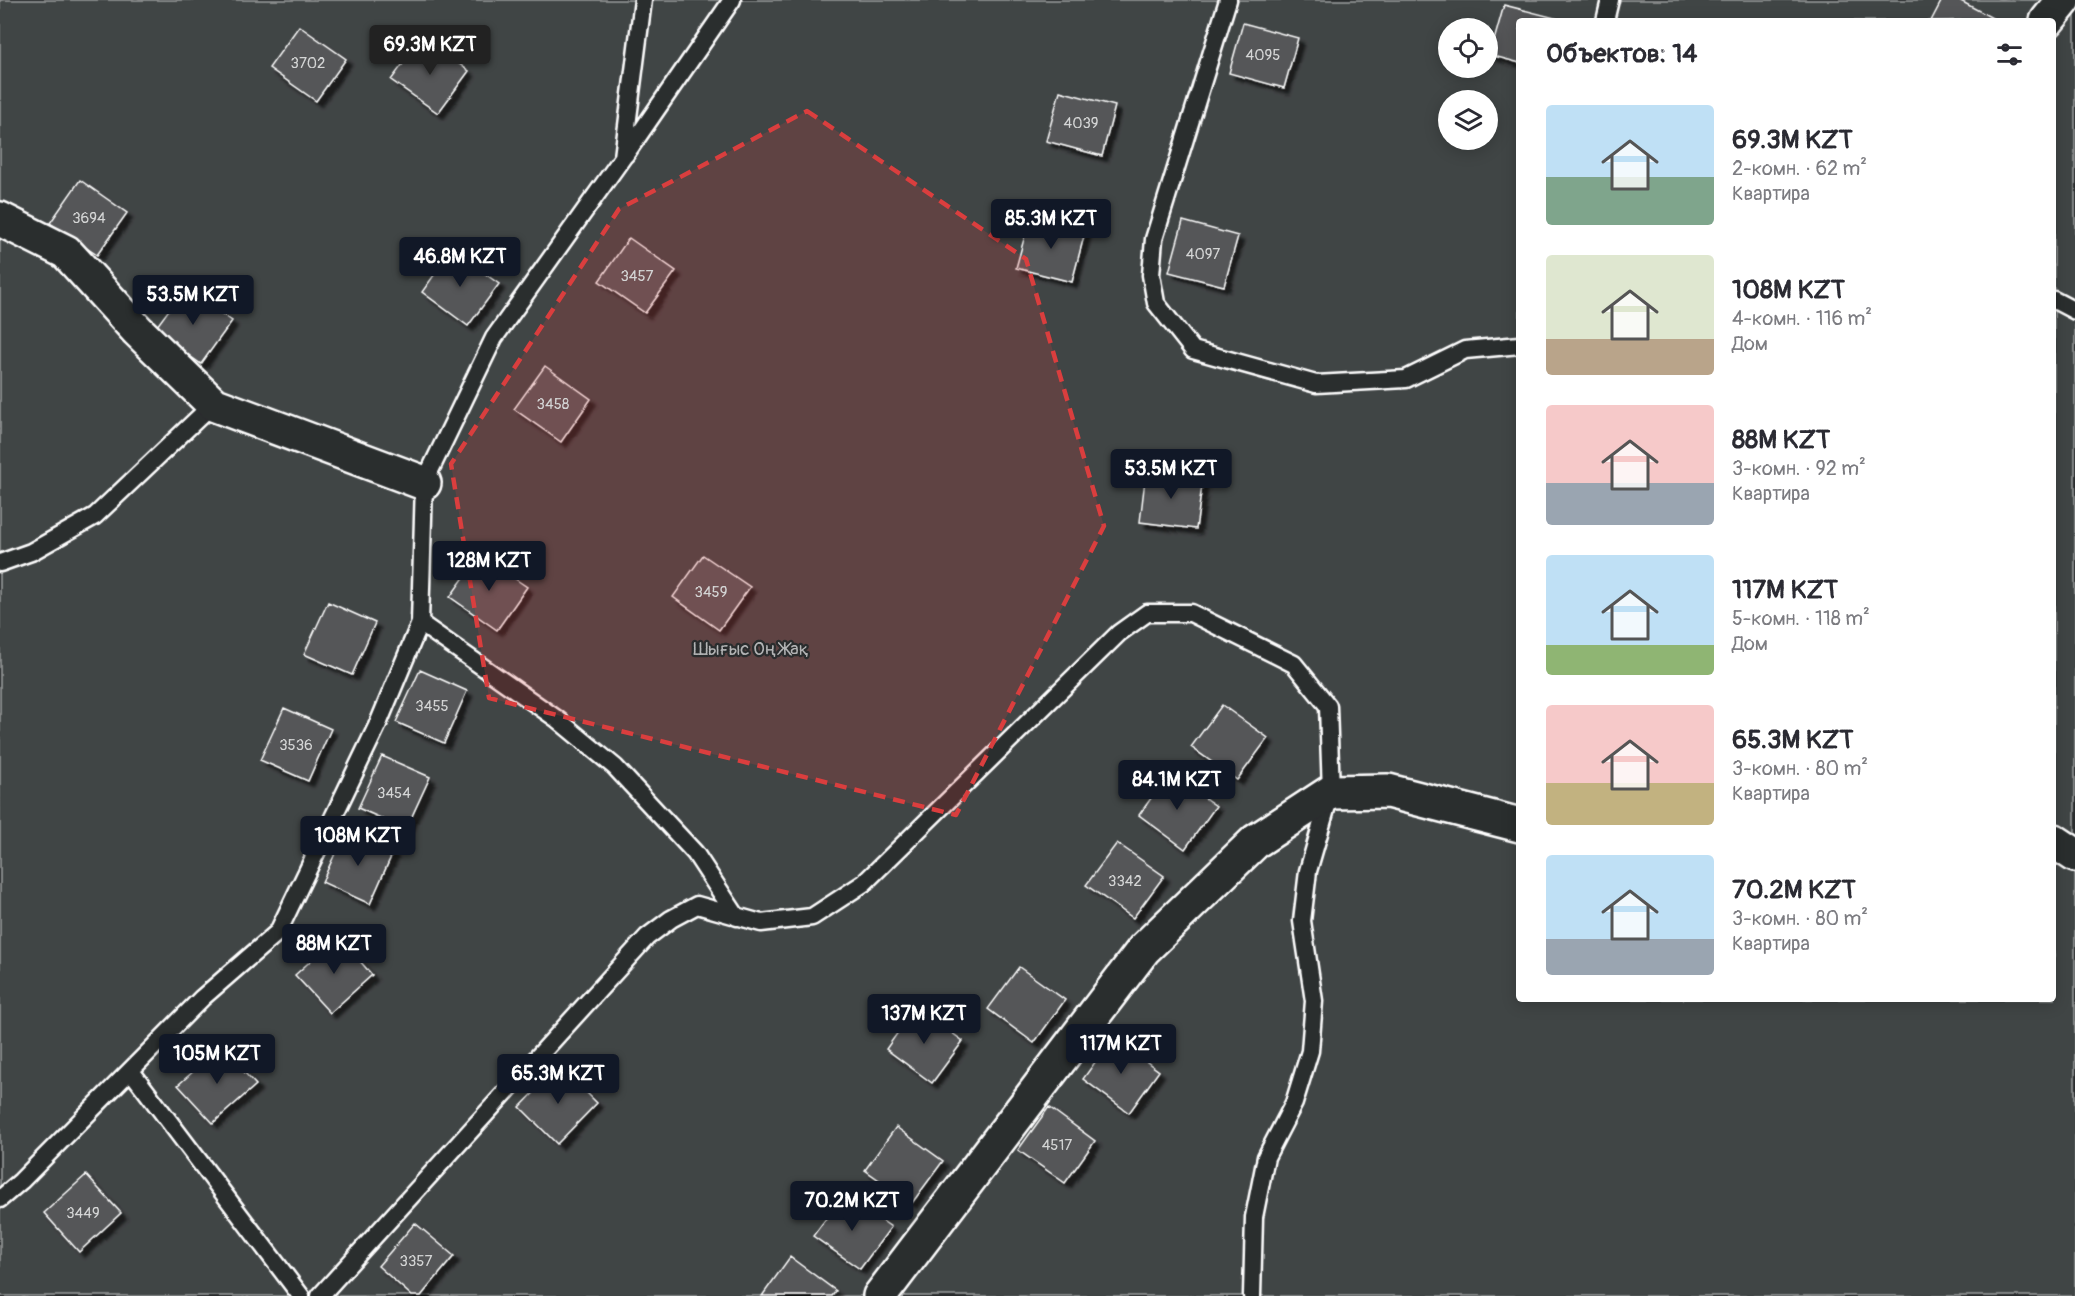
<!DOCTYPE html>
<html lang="ru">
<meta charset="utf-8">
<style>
:root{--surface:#fff;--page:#f2f2f3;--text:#2b2b33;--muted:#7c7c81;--accent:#111827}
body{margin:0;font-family:Pangolin,sans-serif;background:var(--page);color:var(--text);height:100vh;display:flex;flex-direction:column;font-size:22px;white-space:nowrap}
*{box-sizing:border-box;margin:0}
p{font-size:20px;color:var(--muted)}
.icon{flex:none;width:33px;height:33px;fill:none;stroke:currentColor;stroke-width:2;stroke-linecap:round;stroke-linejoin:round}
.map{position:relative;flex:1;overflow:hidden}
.side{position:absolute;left:1516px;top:18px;width:540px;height:984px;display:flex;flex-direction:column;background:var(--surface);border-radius:6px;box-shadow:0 3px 15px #0003}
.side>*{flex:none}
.tools{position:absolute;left:1438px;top:18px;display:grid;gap:12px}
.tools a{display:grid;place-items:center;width:60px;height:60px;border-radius:50%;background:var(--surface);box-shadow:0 3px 15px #0003;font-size:30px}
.price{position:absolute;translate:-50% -51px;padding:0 14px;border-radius:6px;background:var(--accent);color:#fff;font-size:20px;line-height:39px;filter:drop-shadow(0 2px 3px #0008)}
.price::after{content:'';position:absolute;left:50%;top:36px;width:18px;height:14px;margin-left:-9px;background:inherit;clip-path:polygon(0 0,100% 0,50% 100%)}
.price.active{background:#222;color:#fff}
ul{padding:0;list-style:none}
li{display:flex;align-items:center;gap:18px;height:150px;padding:0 30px}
li span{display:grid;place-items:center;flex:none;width:168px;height:120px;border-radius:6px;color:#555}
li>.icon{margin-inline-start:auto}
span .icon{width:72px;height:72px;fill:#fffc;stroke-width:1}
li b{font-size:26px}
h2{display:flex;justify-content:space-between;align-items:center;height:72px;padding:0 30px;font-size:26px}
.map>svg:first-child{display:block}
.green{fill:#414445;stroke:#a0a2a2;stroke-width:1.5;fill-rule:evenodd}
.building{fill:#555758;stroke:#fff;stroke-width:1.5;filter:url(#shadow)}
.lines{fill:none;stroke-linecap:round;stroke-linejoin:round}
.lane-casing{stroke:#fff;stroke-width:21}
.street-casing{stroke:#fff;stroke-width:38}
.lane{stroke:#2a2d2e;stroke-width:16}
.street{stroke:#2a2d2e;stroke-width:33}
.marked{fill:#da3e3e;fill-opacity:0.2;stroke:#da3e3e;stroke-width:4.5;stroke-dasharray:12 8;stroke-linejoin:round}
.labels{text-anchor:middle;stroke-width:4.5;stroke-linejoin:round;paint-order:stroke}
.number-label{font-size:15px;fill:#d4d5d5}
.park-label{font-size:18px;fill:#b3b4b5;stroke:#2a2d2e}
</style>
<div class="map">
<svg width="2075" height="1296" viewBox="0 0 2075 1296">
<defs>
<filter id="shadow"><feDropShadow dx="5.5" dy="5.5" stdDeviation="1.5" flood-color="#0009"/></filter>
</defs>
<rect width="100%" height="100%" fill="#2a2d2e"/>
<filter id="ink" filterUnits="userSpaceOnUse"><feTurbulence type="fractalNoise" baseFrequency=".0167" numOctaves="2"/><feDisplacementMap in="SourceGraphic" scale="12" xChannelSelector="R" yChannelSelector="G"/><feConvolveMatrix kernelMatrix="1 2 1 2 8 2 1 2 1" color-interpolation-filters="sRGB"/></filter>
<g filter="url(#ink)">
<path class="green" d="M0 0H2075V1296H0ZM1520 21H2054V999H1520ZM1449 28H1488V68H1449ZM1449 100H1488V140H1449Z"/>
<path class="building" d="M1942 0H1959L1996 20 1931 21Z
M1504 5 1559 19V21H1520V63L1490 55Z
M1243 23 1298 38 1284 88 1229 73Z
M299 26 346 59 316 101 269 68Z
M422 38 469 71 438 113 391 80Z
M1060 91 1115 106 1102 156 1046 141Z
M80 180 127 213 97 255 50 223Z
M1030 217 1085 232 1072 282 1016 268Z
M1183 221 1238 236 1224 286 1169 272Z
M629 238 676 271 645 313 599 281Z
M452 250 499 284 468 326 422 292Z
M185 288 232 321 201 364 154 330Z
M545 366 591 399 561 442 514 409Z
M1146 471 1203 478 1196 529 1140 522Z
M480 555 527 587 497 630 450 597Z
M703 555 750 587 719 630 673 597Z
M328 602 375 623 352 675 304 654Z
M420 670 467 691 444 743 396 722Z
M1222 705 1268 738 1237 780 1191 747Z
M284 708 331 729 308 781 260 760Z
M382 756 430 777 406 829 358 808Z
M1169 773 1216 806 1185 849 1139 815Z
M346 830 393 852 370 904 322 882Z
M1117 843 1164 876 1133 918 1086 885Z
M338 936 372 975 330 1013 295 975Z
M1019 967 1065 1000 1034 1043 988 1009Z
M916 1007 963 1041 932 1083 886 1049Z
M1113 1037 1159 1071 1129 1113 1083 1079Z
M221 1047 256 1085 213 1123 178 1085Z
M560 1066 597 1103 557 1144 520 1107Z
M1049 1107 1095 1141 1065 1183 1018 1150Z
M896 1127 943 1161 912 1203 865 1170Z
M86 1175 121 1213 79 1252 44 1213Z
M844 1194 891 1227 860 1269 813 1236Z
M415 1223 454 1256 421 1296H412L378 1266Z
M790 1257 836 1291 832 1296H762Z"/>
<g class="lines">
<defs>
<path id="lane" d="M1228 0 1154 239 1151 275 1156 303 1193 350 1316 384 1406 379 1465 350 1520 345
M1605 21 1610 0
M625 155 732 0
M2054 300 2075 311
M0 563 31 552 95 516 213 404
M420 623 557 719 615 767 695 853 737 917
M131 1071 301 1296
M0 1199 21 1181 202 998 278 932 378 724 420 623 424 483 494 338 623 157 643 0
M320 1296 647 937 671 919 697 905 761 923 812 917 864 883 1119 633 1147 613H1191L1294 664 1328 706 1331 792 1308 871 1302 921 1314 1001 1310 1051 1294 1103 1266 1157 1254 1217 1252 1296"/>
<path id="street" d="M2047 21 2064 0
M0 219 66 252 137 330 213 404 424 483
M2054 841 2075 855
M880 1296 1144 949 1256 841 1331 792 1388 791 1520 825"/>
</defs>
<use href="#lane" class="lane-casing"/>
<use href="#street" class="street-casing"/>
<use href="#lane" class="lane"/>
<use href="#street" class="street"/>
</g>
</g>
<path class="marked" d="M807 111 1026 259 1104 526 956 815 489 698 451 464 619 209Z"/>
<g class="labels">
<g class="number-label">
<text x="1263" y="60">4095</text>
<text x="308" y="68">3702</text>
<text x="1081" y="128">4039</text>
<text x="89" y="223">3694</text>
<text x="1203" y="259">4097</text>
<text x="637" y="281">3457</text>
<text x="553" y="409">3458</text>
<text x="711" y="597">3459</text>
<text x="432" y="711">3455</text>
<text x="296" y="750">3536</text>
<text x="394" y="798">3454</text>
<text x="1125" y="886">3342</text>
<text x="1057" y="1150">4517</text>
<text x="83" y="1218">3449</text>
<text x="416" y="1266">3357</text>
</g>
<g class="park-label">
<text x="751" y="655">Шығыс Оң Жақ</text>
</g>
</g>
</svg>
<div class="tools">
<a><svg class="icon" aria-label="locate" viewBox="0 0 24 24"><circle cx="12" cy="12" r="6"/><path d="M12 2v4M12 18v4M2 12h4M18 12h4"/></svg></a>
<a><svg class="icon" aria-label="layers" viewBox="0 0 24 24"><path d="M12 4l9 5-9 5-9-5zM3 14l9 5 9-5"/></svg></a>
</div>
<b class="price active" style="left:430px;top:76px">69.3M KZT</b>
<b class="price" style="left:1051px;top:250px">85.3M KZT</b>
<b class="price" style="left:460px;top:288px">46.8M KZT</b>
<b class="price" style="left:193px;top:326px">53.5M KZT</b>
<b class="price" style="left:1171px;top:500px">53.5M KZT</b>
<b class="price" style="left:489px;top:592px">128M KZT</b>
<b class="price" style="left:1177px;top:811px">84.1M KZT</b>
<b class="price" style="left:358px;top:867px">108M KZT</b>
<b class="price" style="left:334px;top:975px">88M KZT</b>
<b class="price" style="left:924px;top:1045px">137M KZT</b>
<b class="price" style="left:1121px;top:1075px">117M KZT</b>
<b class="price" style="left:217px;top:1085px">105M KZT</b>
<b class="price" style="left:558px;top:1105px">65.3M KZT</b>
<b class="price" style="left:852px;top:1232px">70.2M KZT</b>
<section class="side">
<h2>Объектов: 14<svg class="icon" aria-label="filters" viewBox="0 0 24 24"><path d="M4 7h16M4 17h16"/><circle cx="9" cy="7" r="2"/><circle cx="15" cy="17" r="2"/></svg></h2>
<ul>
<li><span style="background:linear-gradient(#bfe0f5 60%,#7fa58c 0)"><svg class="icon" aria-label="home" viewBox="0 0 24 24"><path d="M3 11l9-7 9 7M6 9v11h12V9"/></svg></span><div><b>69.3M KZT</b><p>2-комн. · 62 m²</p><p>Квартира</p></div></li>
<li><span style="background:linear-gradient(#dfe7d0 70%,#b9a48a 0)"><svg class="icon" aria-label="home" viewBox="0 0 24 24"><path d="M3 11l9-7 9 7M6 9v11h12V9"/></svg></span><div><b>108M KZT</b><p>4-комн. · 116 m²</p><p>Дом</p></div></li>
<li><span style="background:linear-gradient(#f6c9c9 65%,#9aa5b1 0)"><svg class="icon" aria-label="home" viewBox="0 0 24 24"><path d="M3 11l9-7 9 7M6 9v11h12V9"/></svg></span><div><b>88M KZT</b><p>3-комн. · 92 m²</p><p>Квартира</p></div></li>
<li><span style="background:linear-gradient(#bfe0f5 75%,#8fb573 0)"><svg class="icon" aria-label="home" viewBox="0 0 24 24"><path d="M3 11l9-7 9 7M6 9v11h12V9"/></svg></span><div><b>117M KZT</b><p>5-комн. · 118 m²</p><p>Дом</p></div></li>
<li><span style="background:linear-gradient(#f6c9c9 65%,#c2b280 0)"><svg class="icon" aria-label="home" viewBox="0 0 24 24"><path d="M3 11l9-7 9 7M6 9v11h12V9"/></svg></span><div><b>65.3M KZT</b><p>3-комн. · 80 m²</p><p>Квартира</p></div></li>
<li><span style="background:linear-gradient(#bfe0f5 70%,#9aa5b1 0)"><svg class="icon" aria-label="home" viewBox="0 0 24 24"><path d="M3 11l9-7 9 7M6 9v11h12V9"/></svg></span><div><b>70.2M KZT</b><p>3-комн. · 80 m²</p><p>Квартира</p></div></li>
</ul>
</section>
</div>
